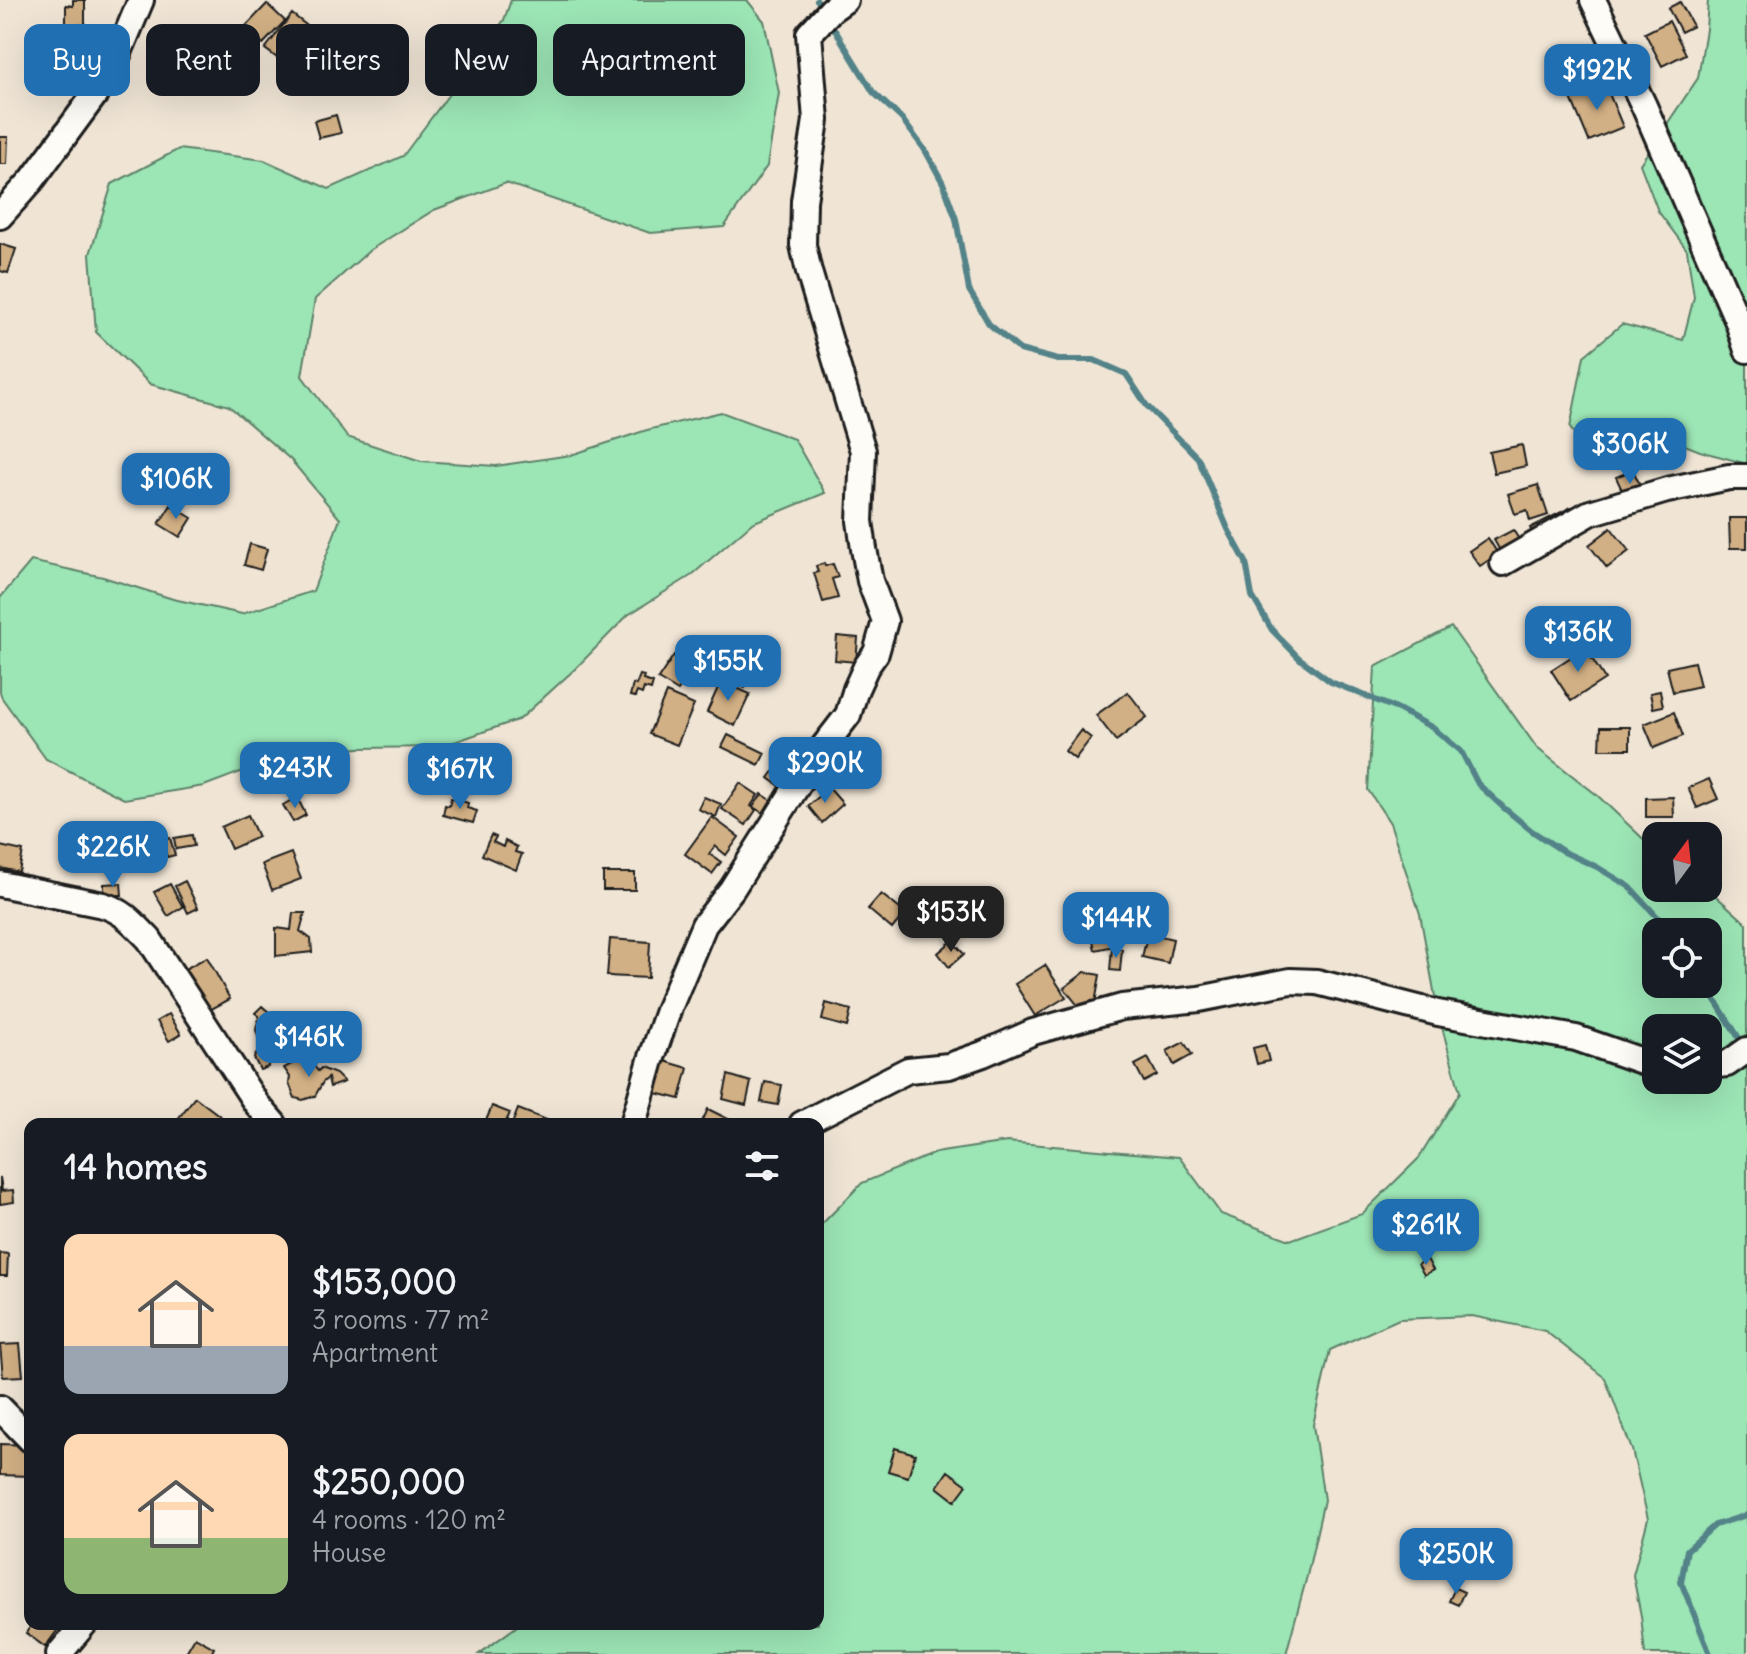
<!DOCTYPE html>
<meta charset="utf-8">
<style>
:root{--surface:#171b24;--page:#20242c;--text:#f1f3f6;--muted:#9ea1a6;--accent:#1f6fb2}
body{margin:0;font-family:Delius,sans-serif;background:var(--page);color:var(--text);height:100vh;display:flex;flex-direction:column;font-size:30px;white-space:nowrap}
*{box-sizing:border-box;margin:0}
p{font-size:26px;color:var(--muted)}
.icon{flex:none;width:44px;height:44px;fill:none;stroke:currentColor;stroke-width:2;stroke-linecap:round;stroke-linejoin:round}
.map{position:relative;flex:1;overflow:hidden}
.drawer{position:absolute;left:24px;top:1118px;width:800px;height:512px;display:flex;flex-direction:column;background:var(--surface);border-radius:16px;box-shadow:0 8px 32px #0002}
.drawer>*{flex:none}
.guide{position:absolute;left:24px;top:24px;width:800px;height:72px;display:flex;gap:16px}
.needle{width:52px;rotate:15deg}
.tools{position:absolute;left:1642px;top:822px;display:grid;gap:16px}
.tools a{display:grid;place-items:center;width:80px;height:80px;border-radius:16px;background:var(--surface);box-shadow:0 8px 32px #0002;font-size:40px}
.price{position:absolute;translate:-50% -68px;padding:0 18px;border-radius:16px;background:var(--accent);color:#fff;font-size:26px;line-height:52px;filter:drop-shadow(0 2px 4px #0008)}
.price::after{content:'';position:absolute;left:50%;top:48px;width:24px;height:18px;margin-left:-12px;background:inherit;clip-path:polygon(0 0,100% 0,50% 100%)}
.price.active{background:#222;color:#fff}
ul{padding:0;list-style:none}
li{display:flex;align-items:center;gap:24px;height:200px;padding:0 40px}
li span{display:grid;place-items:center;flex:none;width:224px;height:160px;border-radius:16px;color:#555}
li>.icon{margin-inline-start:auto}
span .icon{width:96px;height:96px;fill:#fffc;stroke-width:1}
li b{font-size:34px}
h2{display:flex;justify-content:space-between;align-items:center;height:96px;padding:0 40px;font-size:34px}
.pill{padding:0 28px;border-radius:16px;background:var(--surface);box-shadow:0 8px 32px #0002;font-size:28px;line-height:72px}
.pill.active{background:var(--accent);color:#fff}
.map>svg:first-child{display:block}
.green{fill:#9ce5b5;stroke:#5c8068;stroke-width:2;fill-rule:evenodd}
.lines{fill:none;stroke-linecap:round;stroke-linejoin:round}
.stream{stroke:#538388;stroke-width:6}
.building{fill:#d2b085;stroke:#1c1c1c;stroke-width:2}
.minor-casing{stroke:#1c1c1c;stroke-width:30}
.minor{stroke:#fdfcf7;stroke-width:24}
</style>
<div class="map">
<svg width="1747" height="1654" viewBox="0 0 1747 1654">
<rect width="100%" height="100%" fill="#f0e5d5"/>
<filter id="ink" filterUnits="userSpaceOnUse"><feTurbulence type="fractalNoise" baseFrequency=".0125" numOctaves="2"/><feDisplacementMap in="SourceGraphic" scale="16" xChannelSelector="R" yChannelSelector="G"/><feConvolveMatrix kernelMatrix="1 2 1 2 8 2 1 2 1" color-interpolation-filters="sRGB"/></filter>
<g filter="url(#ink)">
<path class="green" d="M511 0H747L764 21 779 93 767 166 724 227 650 233 506 183 434 210 370 250 315 299 302 376 347 437 421 461 496 466 571 455 647 430 721 412 794 439 825 493 752 523 692 575 628 615 575 669 520 719 440 747 359 748 280 757 204 786 124 799 46 759 2 698 0 692V598L31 561 103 577 173 599 242 614 313 591 340 519 291 460 229 406 150 384 96 332 90 254 112 184 179 149 264 160 329 189 403 156 504 20Z
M1708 0H1747V464L1700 451 1657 434 1581 443 1570 428 1584 356 1622 324 1683 340 1694 297 1687 250 1658 211 1640 164 1698 78 1706 29Z
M1451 627 1537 748 1597 795 1656 851V888H1707L1747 924V1654H1645L1641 1616 1633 1575 1648 1519 1632 1450 1605 1378 1545 1331 1472 1316 1399 1319 1330 1350 1313 1425 1324 1500 1307 1576 1286 1654H479L520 1624H818V1228L862 1183 935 1153 1007 1142 1179 1157 1221 1214 1290 1240 1362 1214 1419 1158 1460 1092 1438 1013 1420 914 1390 823 1368 790 1375 667ZM1656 932H1708V984H1656ZM1656 1028H1708V1080H1656Z"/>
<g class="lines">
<path class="stream" d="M817 0 819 2
M835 30 873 92 902 119 925 150 943 183 956 219 969 290 989 324 1020 350 1058 360H1094L1126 374 1147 406 1198 458 1228 529 1246 562 1252 596 1272 630 1299 658 1331 682 1400 710 1433 728 1461 751 1478 784 1504 808 1532 831 1564 852 1597 867 1630 887 1671 932
M1705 984 1744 1046
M1710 1654 1681 1582 1687 1550 1715 1525 1747 1515"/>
</g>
<path class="building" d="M73 0H85V25L66 24V5L73 6Z
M1680 2 1693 26 1681 32 1668 8Z
M267 4 285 21 263 44 245 27Z
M292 14 306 25 280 60 265 49Z
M1669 21 1686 54 1662 66 1645 33Z
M91 35 112 37 110 63 89 62Z
M343 37 350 65 317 73 310 44Z
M236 44 256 49 251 71 231 66Z
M349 73 353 88 328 93 325 78Z
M1605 84 1623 127 1589 141 1571 98Z
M336 115 341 133 319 138 314 121Z
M0 137H8L7 164H0Z
M0 244 16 249 8 273 0 271Z
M1522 445 1526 466 1494 473 1489 452Z
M1633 470 1644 494 1627 501 1616 477Z
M1538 485 1548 515 1530 521 1527 510 1515 514 1508 494Z
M171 505 192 518 180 537 159 524Z
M1571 507 1577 519 1536 540 1530 528Z
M1729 518H1747V548H1730Z
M1611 528 1629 551 1607 568 1589 545Z
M1513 530 1522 544 1503 556 1494 540Z
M1488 538 1498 554 1480 566 1469 551Z
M250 544 267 549 261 570 244 565Z
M824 563 825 566 833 564 838 577 832 579 838 598 823 602 814 573 818 572 816 566Z
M837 636 858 638 856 662 835 660Z
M1585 648 1605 679 1571 701 1551 670Z
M674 655 693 668 678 691 658 679Z
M726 661 752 674 745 688 719 676Z
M1694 662 1700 686 1673 692 1667 668Z
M640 675 644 676 643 680 653 683 651 690 644 688 642 694 637 692 635 697 630 696 633 684 636 685Z
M721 681 750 694 735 726 707 712Z
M1660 691 1663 706 1653 708 1650 693Z
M1128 692 1147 717 1116 741 1096 715Z
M666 693 694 705 677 745 649 734Z
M1674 712 1683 736 1654 748 1644 724Z
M1601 727H1630V749H1600Z
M1081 730 1091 738 1075 759 1065 751Z
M728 735 765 753 759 765 722 747Z
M785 757 796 765 780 786 769 778Z
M1709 779 1718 799 1697 808 1688 788Z
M740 783 758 795 751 806 756 810 746 825 722 809Z
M829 788 843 804 822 823 808 806Z
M762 794 771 800 763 813 753 807Z
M297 797 306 815 293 822 283 805Z
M704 797 721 804 716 817 698 809Z
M1673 797 1674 817H1646V798Z
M451 798 468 803 467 808 477 811 473 823 443 815 445 805 449 806Z
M248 815 258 837 231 849 221 827Z
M712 817 739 837 726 855 715 846 709 854 721 862 712 874 685 854Z
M192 835 194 846 176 849 174 838Z
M491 835 496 837 493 842 503 847 505 841 517 847 515 852 522 854 516 870 482 855Z
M170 838 175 855 167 857 161 841Z
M0 846 23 851 19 872 0 868Z
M291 853 301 879 272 890 262 864Z
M603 873H635V890H603Z
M185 881 198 908 188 913 175 886Z
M121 883 122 895H104V884Z
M170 884 183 907 168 916 154 892Z
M881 894 905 913 892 929 868 909Z
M293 913H305L300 931 311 939 312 952 276 956V928L291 930Z
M1115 926 1119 945 1095 950 1091 931Z
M1148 933 1173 939 1168 963 1142 957Z
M610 939 650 942 648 978 607 976Z
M952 941 964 954 949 967 938 953Z
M1112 948 1122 949 1120 971 1110 970Z
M207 957 230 999 206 1012 183 970Z
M1045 965 1066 997 1035 1016 1015 984Z
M1085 972 1100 975 1095 1003 1080 1008 1064 988Z
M826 1003 851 1010 847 1027 822 1020Z
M262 1006 278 1020 283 1027 270 1037 268 1067 260 1070 254 1058 261 1046 256 1030 259 1016 255 1013Z
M169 1014 181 1034 169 1041 157 1021Z
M1184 1042 1192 1055 1174 1065 1167 1051Z
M1265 1045 1269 1061 1257 1064 1253 1048Z
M306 1056 318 1071 321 1068 336 1074 344 1082 330 1087 328 1078 323 1082 315 1096 303 1100 295 1098 289 1083 290 1077 284 1068Z
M1148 1058 1157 1075 1144 1082 1135 1065Z
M661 1060 688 1068 680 1099 652 1092Z
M728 1075 751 1082 746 1105 723 1099Z
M765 1082 782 1085 778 1105 761 1102Z
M195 1097 224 1119 220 1124H182L177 1120Z
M492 1106 510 1113 505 1124 485 1123Z
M518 1109 547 1120 546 1124H512Z
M708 1109 738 1124H701Z
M0 1177 2 1191 13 1190 14 1202 0 1204Z
M0 1253 8 1254 7 1276H0Z
M1427 1259 1433 1270 1424 1275 1418 1264Z
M20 1344 23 1376 3 1377 0 1345Z
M0 1444 30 1445V1476L0 1475Z
M895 1448 915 1454 908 1477 888 1471Z
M948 1471 967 1485 955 1501 937 1487Z
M1455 1588 1464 1592 1458 1605 1449 1601Z
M32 1624H62L45 1647 26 1633Z
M195 1637 214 1648 211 1654H185Z"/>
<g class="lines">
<defs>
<path id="minor" d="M1593 0 1644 106 1738 322 1747 350
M0 216 32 180 110 74 141 0
M1503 563 1590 513 1667 490 1729 477H1747
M0 884 103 905C125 912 133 923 149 939L256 1103 274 1124
M1708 1066 1727 1064 1747 1050
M633 1124 651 1060 669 1008 704 925 732 889 814 759 848 715 856 689 866 667 876 653 885 621 870 581 864 549 860 521 863 451 809 272 803 245 804 201 816 120 809 34 831 10 845 0
M802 1124 908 1070 949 1066 983 1054 1033 1032 1122 1007 1199 999 1290 981 1317 982 1438 1013 1576 1038 1656 1066
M0 1408 30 1439
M59 1654 84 1624"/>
</defs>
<use href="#minor" class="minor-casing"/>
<use href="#minor" class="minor"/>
</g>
</g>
</svg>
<div class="tools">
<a><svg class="needle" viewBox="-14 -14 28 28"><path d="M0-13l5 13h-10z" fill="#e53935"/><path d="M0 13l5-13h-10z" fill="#9ea1a6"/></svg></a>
<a><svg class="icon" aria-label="locate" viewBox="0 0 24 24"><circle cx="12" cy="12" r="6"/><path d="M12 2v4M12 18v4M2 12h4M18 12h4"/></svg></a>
<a><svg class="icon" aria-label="layers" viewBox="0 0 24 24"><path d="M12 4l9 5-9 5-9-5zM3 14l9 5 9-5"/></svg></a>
</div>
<b class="price" style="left:1597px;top:112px">$192K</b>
<b class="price" style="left:1630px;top:486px">$306K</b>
<b class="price" style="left:176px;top:521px">$106K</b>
<b class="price" style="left:1578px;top:674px">$136K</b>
<b class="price" style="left:728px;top:703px">$155K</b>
<b class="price" style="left:825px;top:805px">$290K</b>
<b class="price" style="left:295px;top:810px">$243K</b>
<b class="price" style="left:460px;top:811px">$167K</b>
<b class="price" style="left:113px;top:889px">$226K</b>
<b class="price active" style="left:951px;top:954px">$153K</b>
<b class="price" style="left:1116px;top:960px">$144K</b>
<b class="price" style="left:309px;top:1079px">$146K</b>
<b class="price" style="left:1426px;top:1267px">$261K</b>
<b class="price" style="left:1456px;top:1596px">$250K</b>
<div class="guide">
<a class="pill active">Buy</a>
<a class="pill">Rent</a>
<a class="pill">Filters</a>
<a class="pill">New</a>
<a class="pill">Apartment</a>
</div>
<section class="drawer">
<h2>14 homes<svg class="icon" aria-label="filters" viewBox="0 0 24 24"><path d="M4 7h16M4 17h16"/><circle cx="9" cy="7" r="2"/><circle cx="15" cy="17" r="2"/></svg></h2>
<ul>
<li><span style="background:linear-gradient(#ffd9b3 70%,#9aa5b1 0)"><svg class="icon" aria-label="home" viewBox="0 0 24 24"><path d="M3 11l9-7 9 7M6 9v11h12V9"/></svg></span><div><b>$153,000</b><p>3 rooms · 77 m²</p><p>Apartment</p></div></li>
<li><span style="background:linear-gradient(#ffd9b3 65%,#8fb573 0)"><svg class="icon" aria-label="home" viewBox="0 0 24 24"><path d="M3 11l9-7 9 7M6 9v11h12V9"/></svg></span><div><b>$250,000</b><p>4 rooms · 120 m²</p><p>House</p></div></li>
</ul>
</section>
</div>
